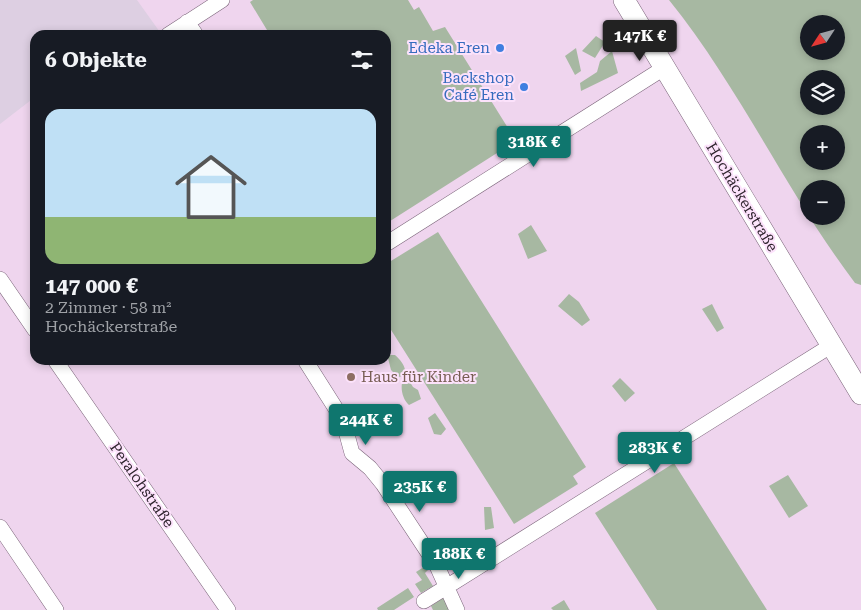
<!DOCTYPE html>
<html lang="de">
<meta charset="utf-8">
<style>
:root{--surface:#171b24;--page:#20242c;--text:#f1f3f6;--muted:#9ea1a6;--line:#363941;--accent:#0f766e}
body{margin:0;font-family:"Roboto Serif",serif;background:var(--page);color:var(--text);height:100vh;display:flex;flex-direction:column;font-size:19px;white-space:nowrap}
*{box-sizing:border-box;margin:0}
p{font-size:16px;color:var(--muted)}
.icon{flex:none;width:28px;height:28px;fill:none;stroke:currentColor;stroke-width:2;stroke-linecap:round;stroke-linejoin:round}
.map{position:relative;flex:1;overflow:hidden}
.drawer{position:absolute;left:30px;top:30px;width:361px;height:335px;display:flex;flex-direction:column;background:var(--surface);border-radius:15px;box-shadow:0 2px 8px #0003}
.drawer>*{flex:none}
.needle{width:32px;rotate:234deg}
.tools{position:absolute;left:800px;top:15px;display:grid;gap:10px}
.tools a{display:grid;place-items:center;width:45px;height:45px;border-radius:50%;background:var(--surface);box-shadow:0 2px 8px #0003;font-size:25px}
.price{position:absolute;translate:-50% -42px;padding:0 11px;border-radius:5px;background:var(--accent);color:#fff;font-size:16px;line-height:32px;filter:drop-shadow(0 1px 2px #0008)}
.price::after{content:'';position:absolute;left:50%;top:30px;width:15px;height:11px;margin-left:-8px;background:inherit;clip-path:polygon(0 0,100% 0,50% 100%)}
.price.on{background:#222;color:#fff}
ul{padding:0;list-style:none}
li{display:grid;align-content:center;gap:10px;height:265px;padding:0 15px}
li+li{border-top:1px solid var(--line)}
li span{display:grid;place-items:center;height:155px;border-radius:15px;color:#555}
li>.icon{margin-inline-start:auto}
span .icon{width:90px;height:90px;fill:#fffc;stroke-width:1}
li b{font-size:21px}
h2{display:flex;justify-content:space-between;align-items:center;height:60px;padding:0 15px;font-size:21px}
.map>svg:first-child{display:block}
.industrial{fill:#ddcfe2}
.green{fill:#a7b8a2;fill-rule:evenodd}
.lines{fill:none;stroke-linecap:round;stroke-linejoin:round}
.street-casing{stroke:#7a6479;stroke-width:16}
.secondary-casing{stroke:#7a6479;stroke-width:22}
.street{stroke:#fff;stroke-width:15}
.secondary{stroke:#fff;stroke-width:21}
.shop-dot{fill:#3f7fe0;stroke:#fce2fb;stroke-width:2}
.education-dot{fill:#8d6e63;stroke:#fce2fb;stroke-width:2}
.labels{text-anchor:middle;stroke-width:4;stroke-linejoin:round;paint-order:stroke}
.shop-label{font-size:15px;fill:#366cbe;stroke:#fce2fb;text-anchor:end}
.street-label{font-size:15px;fill:#2e242d;stroke:#fce2fb}
.education-label{font-size:15px;fill:#785e54;stroke:#fce2fb;text-anchor:start}
</style>
<div class="map">
<svg width="861" height="610" viewBox="0 0 861 610">
<rect width="100%" height="100%" fill="#efd5ee"/>
<path class="industrial" d="M0 0H137L162 35H35V97L0 124Z"/>
<path class="green" d="M253 0H408L414 10 419 7 433 31 445 27 516 141 387 223 386 35H270L250 2Z
M669 0H861V285L855 283C787 193 740 88 669 0ZM809 24H836V51H809ZM809 79H836V106H809ZM809 134H836V161H809ZM809 189H836V216H809Z
M596 36 605 42 595 58 582 51Z
M576 48 581 71 575 75 565 56Z
M612 51 618 73 581 91 580 83 597 72 600 61Z
M531 225 547 251 528 259 518 234Z
M438 232 586 467 573 476 578 484 514 524 386 322V264Z
M569 294 579 302 590 320 582 326 558 306Z
M712 304 724 328 717 332 702 309Z
M390 355H395C401 360 407 368 405 376L398 377 391 370 388 358Z
M620 378 635 393 625 402 612 386Z
M408 379 413 387 418 390 421 399 409 405C402 399 400 387 403 380Z
M435 413 446 429 441 435 434 434 428 418Z
M674 463 767 610H657L595 513Z
M788 475 808 506 789 518 769 486Z
M484 507H491L494 528 485 530Z
M427 565 429 569 425 573 433 586 421 593 415 584 422 580 416 572Z
M408 588 414 597 394 610H378L377 608Z
M443 598 451 610H433L431 606Z
M564 600 570 610H553L551 608Z"/>
<g class="lines">
<defs>
<path id="street" d="M187 22 196 35
M168 35 222 0
M386 244 664 68
M0 279 35 330
M55 360 228 610
M305 360 343 420 352 453 370 468 383 484 437 566 457 610
M0 527 56 610
M424 601 832 345"/>
<path id="secondary" d="M624 0 861 394"/>
</defs>
<use href="#street" class="street-casing"/>
<use href="#secondary" class="secondary-casing"/>
<use href="#street" class="street"/>
<use href="#secondary" class="secondary"/>
</g>
<g class="shop-dot">
<circle cx="500" cy="48" r="5"/>
<circle cx="524" cy="87" r="5"/>
</g>
<circle class="education-dot" cx="351" cy="377" r="5"/>
<g class="labels">
<g class="shop-label">
<text x="490" y="53">Edeka Eren</text>
<text x="514" y="83">Backshop<tspan x="514" dy="17">Café Eren</tspan></text>
</g>
<g class="street-label">
<text transform="translate(742 197) rotate(59)" y="5">Hochäckerstraße</text>
<text transform="translate(142 485) rotate(55)" y="5">Peralohstraße</text>
</g>
<g class="education-label">
<text x="361" y="382">Haus für Kinder</text>
</g>
</g>
</svg>
<div class="tools">
<a><svg class="needle" viewBox="-14 -14 28 28"><path d="M0-13l5 13h-10z" fill="#e53935"/><path d="M0 13l5-13h-10z" fill="#9ea1a6"/></svg></a>
<a><svg class="icon" aria-label="layers" viewBox="0 0 24 24"><path d="M12 4l9 5-9 5-9-5zM3 14l9 5 9-5"/></svg></a>
<a>+</a>
<a>−</a>
</div>
<b class="price on" style="left:640px;top:62px">147K €</b>
<b class="price" style="left:534px;top:168px">318K €</b>
<b class="price" style="left:366px;top:446px">244K €</b>
<b class="price" style="left:655px;top:474px">283K €</b>
<b class="price" style="left:420px;top:513px">235K €</b>
<b class="price" style="left:459px;top:580px">188K €</b>
<section class="drawer">
<h2>6 Objekte<svg class="icon" aria-label="filters" viewBox="0 0 24 24"><path d="M4 7h16M4 17h16"/><circle cx="9" cy="7" r="2"/><circle cx="15" cy="17" r="2"/></svg></h2>
<ul>
<li><span style="background:linear-gradient(#bfe0f5 70%,#8fb573 0)"><svg class="icon" aria-label="home" viewBox="0 0 24 24"><path d="M3 11l9-7 9 7M6 9v11h12V9"/></svg></span><div><b>147 000 €</b><p>2 Zimmer · 58 m²</p><p>Hochäckerstraße</p></div></li>
</ul>
</section>
</div>
